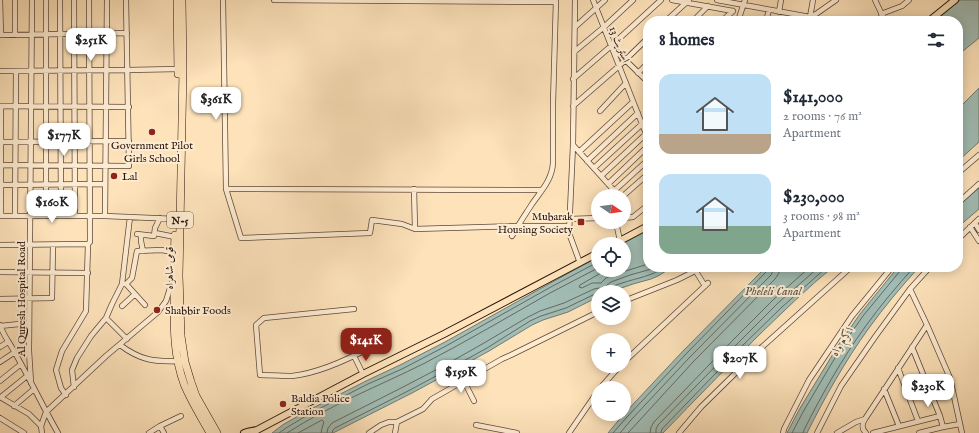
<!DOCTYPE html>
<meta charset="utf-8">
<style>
:root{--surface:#fff;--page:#f6f6f7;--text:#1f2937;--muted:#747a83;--accent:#8f2418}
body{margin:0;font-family:"IM FELL English",Amiri,serif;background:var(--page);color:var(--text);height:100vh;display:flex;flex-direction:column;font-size:15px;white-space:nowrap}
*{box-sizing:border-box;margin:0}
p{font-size:13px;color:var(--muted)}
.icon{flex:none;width:22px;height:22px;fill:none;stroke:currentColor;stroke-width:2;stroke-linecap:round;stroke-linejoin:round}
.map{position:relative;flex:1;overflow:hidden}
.side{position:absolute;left:643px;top:16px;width:320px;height:256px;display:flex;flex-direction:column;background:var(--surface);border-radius:16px;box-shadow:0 2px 10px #0003}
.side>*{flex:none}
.needle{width:26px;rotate:103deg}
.buttons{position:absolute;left:591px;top:189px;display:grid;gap:8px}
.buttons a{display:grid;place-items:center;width:40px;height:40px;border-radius:50%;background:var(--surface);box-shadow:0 2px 10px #0003;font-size:20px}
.price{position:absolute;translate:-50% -34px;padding:0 9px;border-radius:8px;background:#fff;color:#222;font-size:13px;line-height:26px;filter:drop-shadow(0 1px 2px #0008)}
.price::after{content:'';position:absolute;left:50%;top:24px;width:12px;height:9px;margin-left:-6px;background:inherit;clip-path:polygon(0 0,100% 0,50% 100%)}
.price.active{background:var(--accent);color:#fff}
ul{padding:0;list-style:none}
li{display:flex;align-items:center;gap:12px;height:100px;padding:0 16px}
li span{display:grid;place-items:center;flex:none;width:112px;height:80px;border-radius:12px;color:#555}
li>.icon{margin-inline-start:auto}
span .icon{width:48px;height:48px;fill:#fffc;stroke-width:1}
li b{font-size:17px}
h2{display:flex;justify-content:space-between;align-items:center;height:48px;padding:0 16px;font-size:17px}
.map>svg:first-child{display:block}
.water{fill:#a1bdb5;stroke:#717a72}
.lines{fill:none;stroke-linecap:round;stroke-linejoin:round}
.shore{stroke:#656962;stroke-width:1}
.minor-casing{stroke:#5e4839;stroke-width:6}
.major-casing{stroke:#29150e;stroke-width:8}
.highway-casing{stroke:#29150e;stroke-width:8}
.minor{stroke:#feecd2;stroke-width:4.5}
.major{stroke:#fde2ba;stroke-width:6}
.highway{stroke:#fde2ba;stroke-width:7}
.poi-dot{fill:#8f2418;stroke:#feecd2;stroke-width:1.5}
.labels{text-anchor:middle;stroke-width:4;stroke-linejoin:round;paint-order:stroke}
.shield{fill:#feecd2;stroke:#695649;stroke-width:1}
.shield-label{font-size:10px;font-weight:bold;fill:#29150e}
.street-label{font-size:11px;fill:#29150e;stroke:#feecd2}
.poi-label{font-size:11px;fill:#29150e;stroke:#feecd2;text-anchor:start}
.water-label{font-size:12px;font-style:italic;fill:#535048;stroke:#feecd2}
</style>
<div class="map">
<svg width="979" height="433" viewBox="0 0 979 433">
<rect width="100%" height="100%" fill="#fde2ba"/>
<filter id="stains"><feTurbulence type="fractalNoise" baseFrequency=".005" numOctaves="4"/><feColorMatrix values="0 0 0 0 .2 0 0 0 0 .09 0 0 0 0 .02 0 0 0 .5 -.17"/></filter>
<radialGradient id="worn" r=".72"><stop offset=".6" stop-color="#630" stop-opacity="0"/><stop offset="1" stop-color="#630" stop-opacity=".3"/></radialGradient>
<path class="water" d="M960 0H979V38L958 55V21H934Z
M979 88V142L958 161V109Z
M979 188V209L958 227V206Z
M648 230V267H671L666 271 658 276 651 279 633 284 610 292H598V297L568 312 543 320 532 325 489 351 451 372 412 393 333 433H272L284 424 309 410 366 381 400 365 445 342 547 285 598 257V270H624V244H622Z
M766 267H833C807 288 783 312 759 335 727 367 695 400 663 433H608L623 415 682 352Z
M898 267H919C901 287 884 307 869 328 845 361 825 397 807 433H787L799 410 839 344 860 314Z"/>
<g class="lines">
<path class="shore" d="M606 270 580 285 579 287 582 288 592 283H601L606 278 613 275 648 264
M610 292C611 289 610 288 613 287 615 285 619 284 622 283 637 278 653 276 665 267
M279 433 286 428 311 413 368 384 402 369 446 346 549 288 598 262
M287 433C330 405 379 386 425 363 467 341 508 317 550 293 566 285 582 276 598 268
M298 433 322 420 324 422 322 428 321 433
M327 433 328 428 332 423 407 385 447 364 484 343 528 317 540 311 564 303 594 289 599 288 604 290 607 285 611 282 630 275 648 270 656 267
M332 433 333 430 335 428 410 390 449 369 487 348 530 321 541 316 566 308 595 294 598 293
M613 433 627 417 685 355 767 271 768 267
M620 433 631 420 689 358 771 275 773 271V267
M628 433 693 362 775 279 779 273V267
M650 433 651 427 654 422 734 339 774 299 810 267
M656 433V429L658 425 738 343 778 303 819 267
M661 433 662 429 741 347 782 307 827 267
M792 433 803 412 842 346 863 316 900 271 901 267
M803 433 804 430C822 394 842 359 865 327 880 306 897 286 914 267"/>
<defs>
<path id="minor" d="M0 0 1 35
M60 0 61 216
M74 0 75 216
M223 0 226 189 241 238 370 233 372 220 402 224 415 229
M274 0 556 2
M575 0 573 145 569 233 580 263
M593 0 648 139
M672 0 733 11
M717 0 810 17 816 14 836 0
M875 0 885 21
M779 12 781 0
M881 14 902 6 909 0
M810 17 813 0
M666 21 689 0
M693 21 708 6
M722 21 733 11
M738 21 745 0
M766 21 769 10
M575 27 605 0
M0 35 127 33
M15 35V0
M614 49 648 82
M574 52 604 27 633 0
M0 71 127 70 179 69
M638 73 648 63
M573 79 611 46 661 0
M0 106 129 107
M573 106 619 66 648 38
M600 111 626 83
M0 142 129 141
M573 145 619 196
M579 152 633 102
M587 161 638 113
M0 165 129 166 126 0
M594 168 642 124
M958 173 979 155
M601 176 648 132
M608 184 648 146
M0 185 105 184
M226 189 542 190
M414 189 415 229 518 226H569
M614 191 648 160
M623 196 648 174
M958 203 979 184
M0 216H105L176 219
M1 216V106
M15 216 16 71
M46 216V0
M105 216 107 0
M624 218 633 217 648 205
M570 219 598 218
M616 222 620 241
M975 223 979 230
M970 227 979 241
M155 233 175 237
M137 234 154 236 155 228 160 218
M141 235V241L143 251
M512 236C518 225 525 215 532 204 541 191 552 180 553 163V103L556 0
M958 239 979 219
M0 245 88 244
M695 270 705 286
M0 272 88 273
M123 284H126L145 305
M126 284 132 278 137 251 161 250 174 252
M910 289 927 325 950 378 962 433
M0 299 52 298 53 245
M624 301 677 280 693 272 698 267
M122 306 135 294
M354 309 264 318 256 325 260 375C271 375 282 376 292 376 319 373 347 360 371 347
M106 318 127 339
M0 325C3 335 10 343 15 353 30 379 43 407 58 433
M0 326 29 323
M120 345C140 360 154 362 178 361
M0 347 8 342
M354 356 363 374
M0 362 15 352
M624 362 708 283
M898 368 918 421
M0 381 21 364
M464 381 474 401
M31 383 29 351 32 0
M74 387 72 370 77 358 91 336 106 318 112 304 122 284 130 217
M600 388 620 366
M884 389 899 426
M66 395 61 388 56 370 62 351 86 311 88 244 90 242 89 0
M0 397 29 414 41 426 42 433
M1 397 27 376
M14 406 34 389
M0 418 24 433
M476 425 517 433
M41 426 46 412 106 356 158 312 166 301 172 282
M160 426 164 433
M943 427 960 424
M149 433 160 426 181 416
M369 433 381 425 389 422H397L423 409 432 399 502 359 511 355 598 312
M395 433 397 422
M569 433 598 391
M679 433 701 407 762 347 851 267
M783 433 784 429 809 380 852 316 892 267
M817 433 841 386 875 337 910 289 930 267
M837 433 856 422 865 419
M866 433C861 428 862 424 865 419L927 325
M873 433 940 416 912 347
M919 433 943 427 940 416"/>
<path id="major" d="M929 21 955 0
M614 244 648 226
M244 433 247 432 257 430
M254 433 257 430 363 374 444 334 598 253"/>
<path id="highway" d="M177 0 178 74
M182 0 183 69 179 276 181 336 185 362 191 382 196 396 217 433
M175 235C174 257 174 280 174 302 174 331 174 356 184 384 191 401 201 417 210 433"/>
</defs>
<use href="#minor" class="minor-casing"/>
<use href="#major" class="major-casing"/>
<use href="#highway" class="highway-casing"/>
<use href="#minor" class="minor"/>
<use href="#major" class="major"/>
<use href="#highway" class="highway"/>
</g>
<g class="poi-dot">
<circle cx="152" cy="132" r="4"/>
<circle cx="114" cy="176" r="4"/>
<rect x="577" y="218" width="8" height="8" rx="2"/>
<circle cx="157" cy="310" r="4"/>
<circle cx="283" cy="404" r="4"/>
</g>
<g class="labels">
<rect class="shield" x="167" y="212" width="26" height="16" rx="3"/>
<g class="shield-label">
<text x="180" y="224">N-5</text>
</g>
<g class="street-label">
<text transform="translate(620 44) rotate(68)" y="4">اسٹریٹ 13</text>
<text transform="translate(169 268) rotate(-90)" y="4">قومی شاہراہ</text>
<text transform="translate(21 299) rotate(-90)" y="4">Al Quresh Hospital Road</text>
</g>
<g class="poi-label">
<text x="152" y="149" text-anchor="middle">Government Pilot<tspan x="152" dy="13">Girls School</tspan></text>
<text x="122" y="180">Lal</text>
<text x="573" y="220" text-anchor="end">Mubarak<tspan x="573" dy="13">Housing Society</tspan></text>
<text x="165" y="314">Shabbir Foods</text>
<text x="291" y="402">Baldia Police<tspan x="291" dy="13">Station</tspan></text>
</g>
<g class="water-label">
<text x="773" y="295">Pheleli Canal</text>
<text transform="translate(842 341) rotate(-57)" y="4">اکرم واہ</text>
</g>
</g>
<rect width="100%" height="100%" filter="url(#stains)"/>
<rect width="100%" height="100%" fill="url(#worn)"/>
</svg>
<div class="buttons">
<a><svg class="needle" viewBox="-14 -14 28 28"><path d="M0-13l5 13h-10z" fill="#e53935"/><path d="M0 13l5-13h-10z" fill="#747a83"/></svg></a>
<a><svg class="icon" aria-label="locate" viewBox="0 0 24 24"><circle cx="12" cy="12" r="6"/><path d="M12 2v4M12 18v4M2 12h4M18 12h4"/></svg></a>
<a><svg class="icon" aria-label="layers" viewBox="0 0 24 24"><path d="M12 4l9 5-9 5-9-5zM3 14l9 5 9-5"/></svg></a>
<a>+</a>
<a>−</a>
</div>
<b class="price" style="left:91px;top:62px">$251K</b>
<b class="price" style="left:216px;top:121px">$361K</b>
<b class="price" style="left:64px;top:157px">$177K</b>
<b class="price" style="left:52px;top:224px">$160K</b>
<b class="price active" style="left:366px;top:362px">$141K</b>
<b class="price" style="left:740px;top:380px">$207K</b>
<b class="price" style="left:461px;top:394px">$159K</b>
<b class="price" style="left:928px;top:408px">$230K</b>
<section class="side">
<h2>8 homes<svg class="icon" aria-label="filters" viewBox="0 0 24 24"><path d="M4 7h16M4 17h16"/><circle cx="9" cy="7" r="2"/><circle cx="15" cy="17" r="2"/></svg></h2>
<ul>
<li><span style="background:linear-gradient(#bfe0f5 75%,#b9a48a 0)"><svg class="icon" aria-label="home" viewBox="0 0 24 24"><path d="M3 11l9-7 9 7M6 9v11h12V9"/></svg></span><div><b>$141,000</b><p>2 rooms · 76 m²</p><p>Apartment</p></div></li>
<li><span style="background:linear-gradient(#bfe0f5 65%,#7fa58c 0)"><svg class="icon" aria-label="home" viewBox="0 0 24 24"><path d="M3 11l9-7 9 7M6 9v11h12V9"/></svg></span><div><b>$230,000</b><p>3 rooms · 98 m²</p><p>Apartment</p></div></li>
</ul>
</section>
</div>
